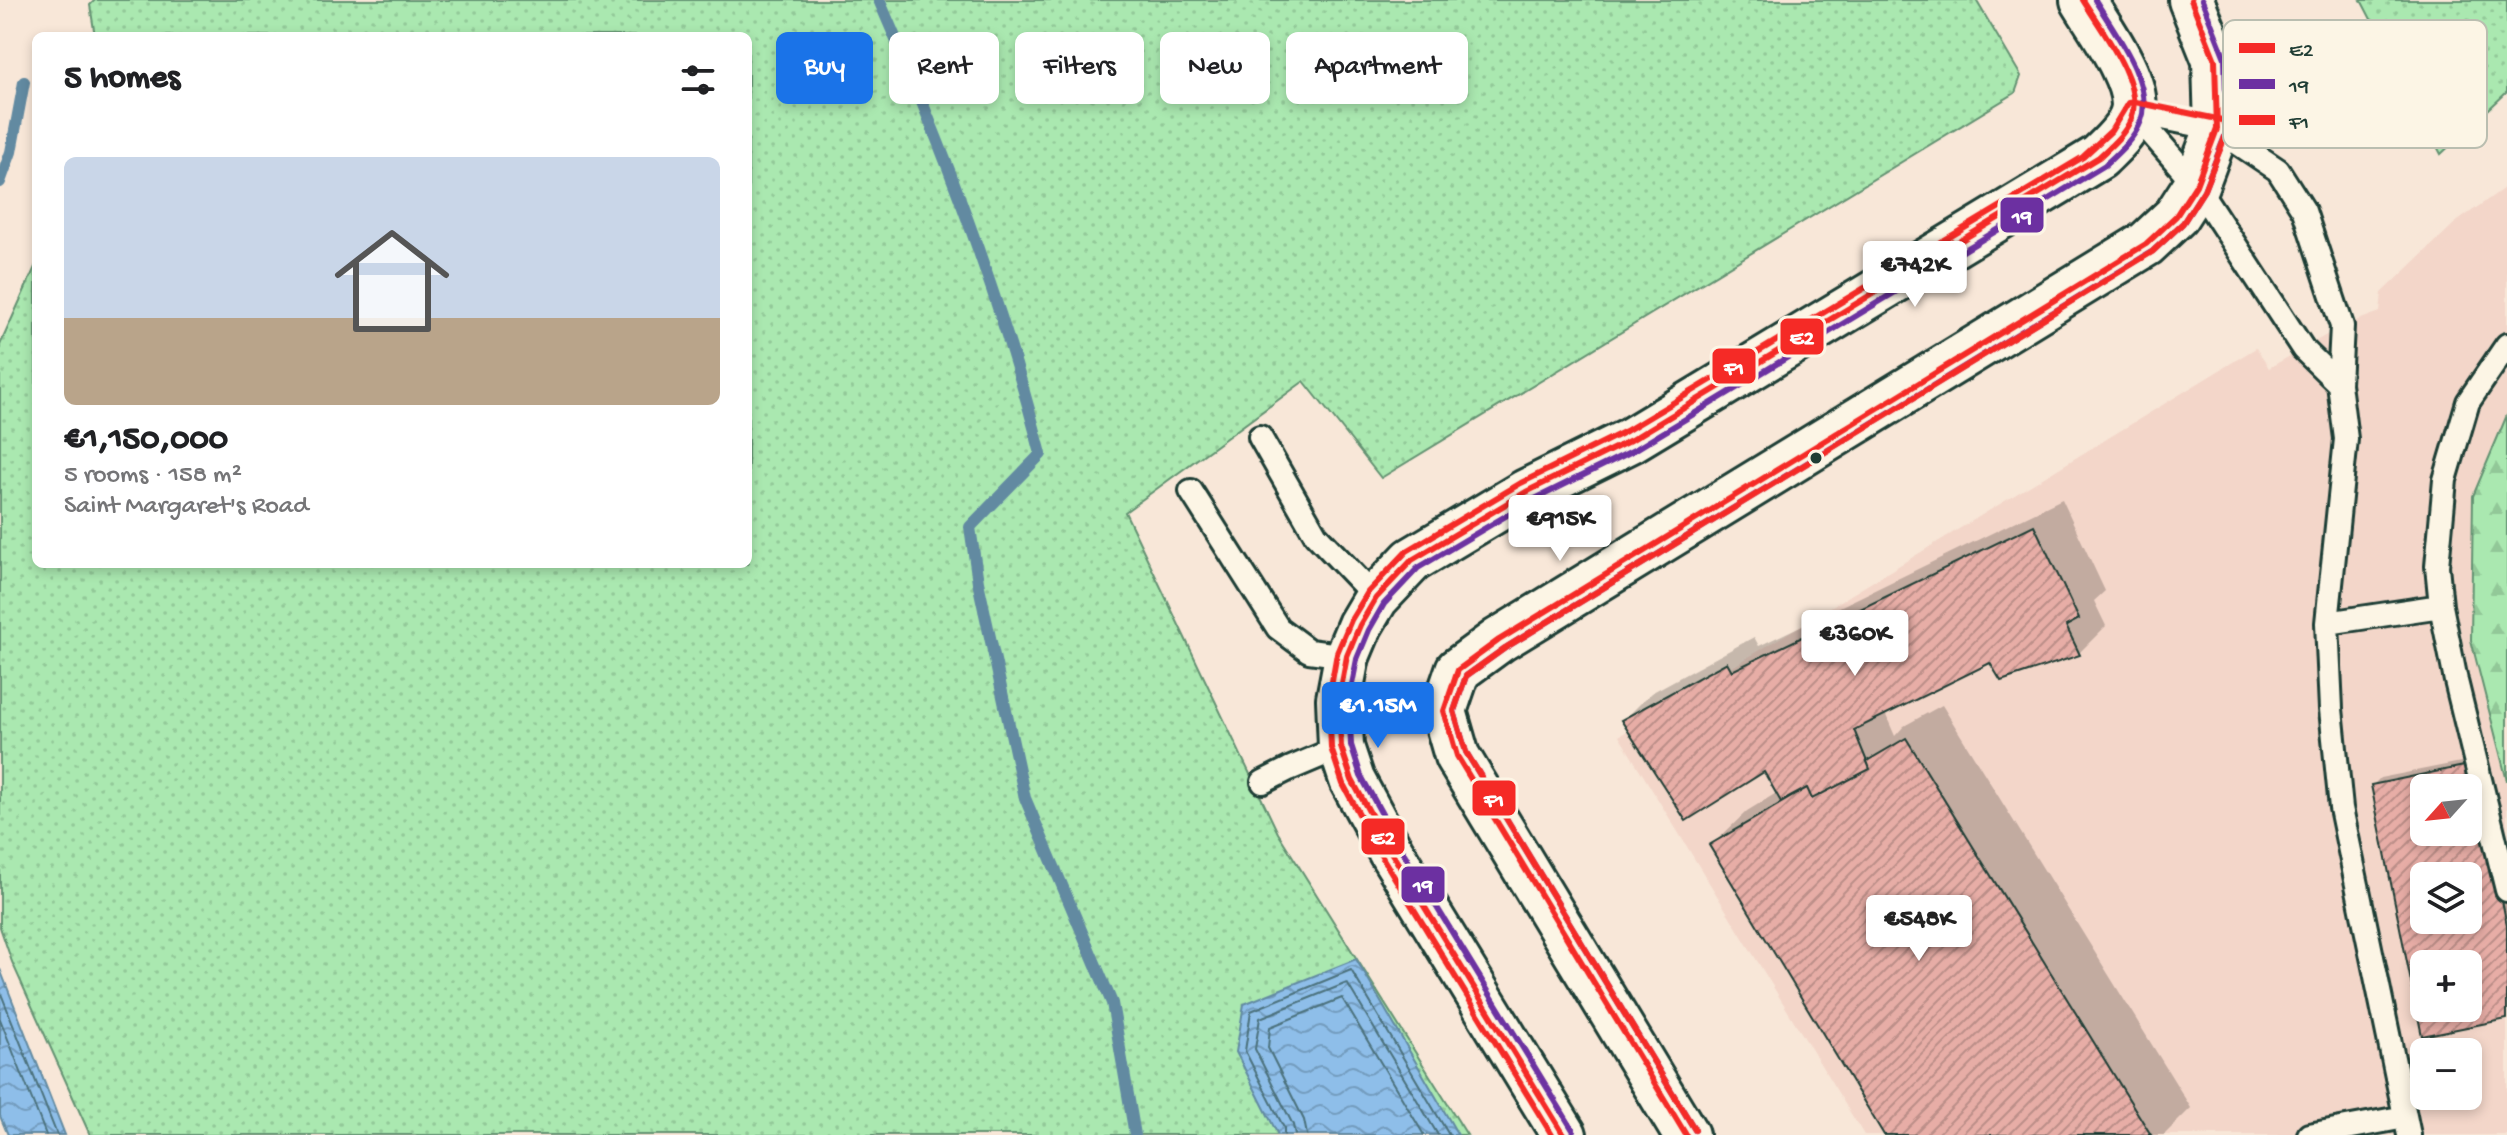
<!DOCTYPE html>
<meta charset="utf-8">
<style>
:root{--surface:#fff;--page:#f2f2f2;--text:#202124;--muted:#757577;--accent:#1a73e8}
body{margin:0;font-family:"Gochi Hand",sans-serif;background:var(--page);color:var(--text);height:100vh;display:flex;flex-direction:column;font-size:30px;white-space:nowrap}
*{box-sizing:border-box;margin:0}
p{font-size:26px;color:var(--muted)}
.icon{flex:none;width:44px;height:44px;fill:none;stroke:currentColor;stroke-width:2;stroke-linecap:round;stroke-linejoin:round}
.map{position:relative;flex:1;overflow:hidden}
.side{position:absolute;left:32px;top:32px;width:720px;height:536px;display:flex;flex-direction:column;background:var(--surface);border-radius:12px;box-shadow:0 4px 12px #0003}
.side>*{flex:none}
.hud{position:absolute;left:776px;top:32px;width:760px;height:72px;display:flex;gap:16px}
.needle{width:52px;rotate:243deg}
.buttons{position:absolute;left:2410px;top:774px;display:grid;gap:16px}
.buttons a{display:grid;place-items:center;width:72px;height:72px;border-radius:12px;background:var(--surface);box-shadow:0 4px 12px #0003;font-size:40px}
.price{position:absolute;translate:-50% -68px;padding:0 18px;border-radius:8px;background:#fff;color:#222;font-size:26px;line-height:52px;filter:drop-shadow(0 2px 4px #0008)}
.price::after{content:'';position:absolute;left:50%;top:48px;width:24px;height:18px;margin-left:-12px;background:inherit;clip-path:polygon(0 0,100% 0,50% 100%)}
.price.current{background:var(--accent);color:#fff}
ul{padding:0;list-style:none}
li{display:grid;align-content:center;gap:16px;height:424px;padding:0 32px}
li span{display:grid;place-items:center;height:248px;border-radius:12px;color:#555}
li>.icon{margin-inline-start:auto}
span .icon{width:144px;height:144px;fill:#fffc;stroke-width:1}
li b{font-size:34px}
h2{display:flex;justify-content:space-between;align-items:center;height:96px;padding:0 32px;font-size:34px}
.tag{padding:0 28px;border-radius:12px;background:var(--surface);box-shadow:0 4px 12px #0003;font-size:28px;line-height:72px}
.tag.current{background:var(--accent);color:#fff}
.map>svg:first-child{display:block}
.built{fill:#f3d6c9;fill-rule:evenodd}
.grass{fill:url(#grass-dots);stroke:#649272;stroke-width:2}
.forest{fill:url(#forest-firs);stroke:#649272;stroke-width:2}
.water{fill:url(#water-waves);stroke:#628aa1;stroke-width:2}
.shadow{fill:#0003;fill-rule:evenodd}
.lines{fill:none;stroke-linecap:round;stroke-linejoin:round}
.shore{stroke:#4b717c;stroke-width:2}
.stream{stroke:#628aa1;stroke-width:12}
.building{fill:url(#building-hatch);stroke:#1f3d34;stroke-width:2;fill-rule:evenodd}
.lane-casing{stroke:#1f3d34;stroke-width:28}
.secondary-casing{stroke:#1f3d34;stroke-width:50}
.lane{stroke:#fcf5e5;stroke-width:22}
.secondary{stroke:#fcf5e5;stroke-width:44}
.bus-1-casing{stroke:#fcf5e5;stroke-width:12}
.bus-2-casing{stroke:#fcf5e5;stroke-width:12}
.bus-3-casing{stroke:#fcf5e5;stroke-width:12}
.bus-1{stroke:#f52a26;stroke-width:6}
.bus-2{stroke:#6c30a1;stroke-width:6}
.bus-3{stroke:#f52a26;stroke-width:6}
.bus-dot{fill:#1f3d34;stroke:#fcf5e5;stroke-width:3}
.key{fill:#fcf5e5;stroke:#babeb0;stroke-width:2}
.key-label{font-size:22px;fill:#1f3d34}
.line-badge{stroke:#fcf5e5;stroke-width:3}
.badge-label{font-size:22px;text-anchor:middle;font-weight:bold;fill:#fff}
</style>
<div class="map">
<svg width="2507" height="1135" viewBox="0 0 2507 1135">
<defs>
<pattern id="grass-dots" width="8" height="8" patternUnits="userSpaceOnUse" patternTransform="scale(2)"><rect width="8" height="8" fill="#aae8b0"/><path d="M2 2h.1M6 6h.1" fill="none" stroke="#92c898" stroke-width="1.8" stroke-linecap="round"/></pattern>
<pattern id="forest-firs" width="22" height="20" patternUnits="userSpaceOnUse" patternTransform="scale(2)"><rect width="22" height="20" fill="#aae8b0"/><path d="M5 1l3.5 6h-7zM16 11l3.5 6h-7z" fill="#92c898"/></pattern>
<pattern id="water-waves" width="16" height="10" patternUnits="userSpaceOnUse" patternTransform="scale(2)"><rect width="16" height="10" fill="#8ebee9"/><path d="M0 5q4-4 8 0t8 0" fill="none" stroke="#739cbe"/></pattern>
<pattern id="building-hatch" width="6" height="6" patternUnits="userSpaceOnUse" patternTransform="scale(2)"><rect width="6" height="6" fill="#e7ada6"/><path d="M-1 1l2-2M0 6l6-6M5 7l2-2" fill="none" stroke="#bb8e88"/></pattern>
</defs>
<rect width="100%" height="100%" fill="#f8e7d8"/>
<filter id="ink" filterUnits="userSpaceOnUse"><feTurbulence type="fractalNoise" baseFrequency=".0125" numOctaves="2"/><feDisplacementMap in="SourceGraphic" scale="16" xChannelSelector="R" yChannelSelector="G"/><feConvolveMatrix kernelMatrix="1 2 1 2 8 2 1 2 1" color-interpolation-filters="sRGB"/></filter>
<g filter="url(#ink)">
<path class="built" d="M2507 186V1135H1864L1619 736 2256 348 2269 368 2342 326 2380 312 2382 293 2455 223ZM2424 788H2468V832H2424ZM2424 876H2468V920H2424ZM2424 964H2468V1008H2424ZM2424 1052H2468V1096H2424Z"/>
<path class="grass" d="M95 0H1976L2021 76 2015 93 1381 478 1304 381 1125 512 1278 833 1467 1135H90L12 962 0 927V345L36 265V564H748V36H95L90 5Z
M2361 0H2507V92L2441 154Z"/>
<path class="forest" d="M2507 415V781L2471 640 2473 496Z"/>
<path class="water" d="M1356 959 1458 1135H1278L1236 1052 1244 1004Z
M0 970V969L65 1135H8L0 1116Z"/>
<path class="shadow" d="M2062 499 2105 591 2094 601 2106 626 2079 653 1991 661 1885 713 1895 736 1904 726 1942 705 2191 1108 2164 1135H1886L1712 845 1747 811 1778 792 1764 770 1624 720 1651 693 1754 637 1759 646Z
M2481 758 2507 887V1017L2423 1034 2373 785 2380 778ZM2424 788H2468V832H2424ZM2424 876H2468V920H2424ZM2424 964H2468V1008H2424Z"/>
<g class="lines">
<path class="shore" d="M0 991 57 1135
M0 1019 46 1135
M1284 1135V1128L1245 1051 1251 1011 1351 970 1449 1135
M1295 1135 1293 1125 1255 1049 1260 1018 1347 983 1438 1135
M1307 1135 1304 1120 1268 1048 1270 1027 1342 998 1424 1135"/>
<path class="stream" d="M879 0C943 147 1001 298 1041 454L970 527 978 582 1025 798 1112 1003 1135 1135
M0 182 11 152 24 82"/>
</g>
<path class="building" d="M2034 525 2079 619 2066 626 2080 655 2001 681 1990 663 1854 730 1870 769 1812 799 1807 788 1781 802 1764 772 1686 821 1621 720 1727 662 1732 671Z
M1906 738 2151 1135H1884L1709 845 1807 788 1812 799 1870 769 1867 761Z
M2474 764 2507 925V1019L2422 1036 2371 785ZM2424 788H2468V832H2424ZM2424 876H2468V920H2424ZM2424 964H2468V1008H2424Z"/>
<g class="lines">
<defs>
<path id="lane" d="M2133 112 2217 129 2278 170 2304 211 2342 326 2339 384 2346 439 2327 623 2331 709 2341 808 2409 1135
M2133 112 2196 185 2303 349 2339 384
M2507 345 2468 402 2445 480 2437 566 2441 606 2456 681 2507 890
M1260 437 1316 535 1376 598
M1191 491 1278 628 1309 651 1347 656
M2327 623 2441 606
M1263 782 1289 769 1341 747
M2309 1135 2405 1117"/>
<path id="secondary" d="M1564 1135 1391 852 1352 780 1341 747 1339 699 1347 656 1360 625 1376 598 1412 560 1526 492 1631 440 2099 157C2111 145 2129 130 2133 113 2140 81 2099 27 2083 0
M1686 1135 1457 756 1444 711 1458 670 1499 640 2146 244 2176 216 2196 185 2217 129 2215 60 2191 0"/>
</defs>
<use href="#lane" class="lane-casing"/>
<use href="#secondary" class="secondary-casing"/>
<use href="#lane" class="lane"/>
<use href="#secondary" class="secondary"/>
<defs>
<path id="bus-1" d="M1564 1135 1391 852 1352 780 1341 747 1339 699 1347 656 1360 625 1376 598 1412 560 1526 492 1631 440 2099 157C2111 146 2125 134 2131 119 2145 85 2100 28 2083 0
M1686 1135 1457 756 1444 711 1458 670 1499 640 2146 244 2176 216 2196 185 2217 129 2215 60 2191 0"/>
<path id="bus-2" d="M1573 1130 1400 847 1361 776 1351 745 1349 700 1357 659 1369 630 1384 604 1418 568 1531 501 1636 449 2105 165C2119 152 2134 139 2141 121 2155 84 2113 30 2095 0
M1695 1130 1466 752 1454 711 1466 676 1505 648 2153 251 2183 223 2204 190 2227 131 2225 58 2202 0"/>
<path id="bus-3" d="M1552 1135 1382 857 1343 784 1331 748 1329 698 1337 653 1351 620 1368 592 1407 551 1521 483 1626 431 2083 157 2111 131 2128 103 2135 102 2222 120 2226 125 2227 132 2204 190 2183 223 2152 252 1505 648 1466 676 1454 711 1466 752 1695 1130"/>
</defs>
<use href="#bus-1" class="bus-1-casing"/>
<use href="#bus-2" class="bus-2-casing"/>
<use href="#bus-3" class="bus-3-casing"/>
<use href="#bus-1" class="bus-1"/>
<use href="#bus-2" class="bus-2"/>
<use href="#bus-3" class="bus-3"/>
</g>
</g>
<circle class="bus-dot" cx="1816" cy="458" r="7"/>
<rect x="2223" y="20" width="264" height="128" rx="12" class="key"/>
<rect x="2239" y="43" width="36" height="10" fill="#f52a26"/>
<rect x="2239" y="79" width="36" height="10" fill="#6c30a1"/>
<rect x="2239" y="115" width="36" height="10" fill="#f52a26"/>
<g class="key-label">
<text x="2289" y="56">E2</text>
<text x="2289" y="92">19</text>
<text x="2289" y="128">F1</text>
</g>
<g class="line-badge">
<rect x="1999" y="196" width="46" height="38" rx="8" fill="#6c30a1"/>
<rect x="1779" y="317" width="46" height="39" rx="8" fill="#f52a26"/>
<rect x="1711" y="347" width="46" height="38" rx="8" fill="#f52a26"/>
<rect x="1471" y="779" width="46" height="38" rx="8" fill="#f52a26"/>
<rect x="1360" y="817" width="46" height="39" rx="8" fill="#f52a26"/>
<rect x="1400" y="865" width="46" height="39" rx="8" fill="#6c30a1"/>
</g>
<g class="badge-label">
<text x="2022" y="223">19</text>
<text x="1802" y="344">E2</text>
<text x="1734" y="374">F1</text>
<text x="1494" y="806">F1</text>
<text x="1383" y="844">E2</text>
<text x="1423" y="892">19</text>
</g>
</svg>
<div class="buttons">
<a><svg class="needle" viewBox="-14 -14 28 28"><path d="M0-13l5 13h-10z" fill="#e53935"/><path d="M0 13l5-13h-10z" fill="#757577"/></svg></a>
<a><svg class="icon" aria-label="layers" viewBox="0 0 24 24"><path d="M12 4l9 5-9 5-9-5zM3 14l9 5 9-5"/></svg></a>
<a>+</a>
<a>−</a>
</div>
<b class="price" style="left:1915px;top:309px">€742K</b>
<b class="price" style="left:1560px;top:563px">€915K</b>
<b class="price" style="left:1855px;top:678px">€360K</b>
<b class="price current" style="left:1378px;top:750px">€1.15M</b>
<b class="price" style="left:1919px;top:963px">€548K</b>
<div class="hud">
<a class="tag current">Buy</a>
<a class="tag">Rent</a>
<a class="tag">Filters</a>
<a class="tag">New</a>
<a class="tag">Apartment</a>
</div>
<section class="side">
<h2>5 homes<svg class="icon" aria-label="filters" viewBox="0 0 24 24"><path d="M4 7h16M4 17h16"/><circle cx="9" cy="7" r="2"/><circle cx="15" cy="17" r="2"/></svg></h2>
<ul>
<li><span style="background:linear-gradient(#c9d6e8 65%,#b9a48a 0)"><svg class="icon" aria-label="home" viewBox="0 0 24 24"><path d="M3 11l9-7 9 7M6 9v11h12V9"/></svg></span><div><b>€1,150,000</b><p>5 rooms · 158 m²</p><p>Saint Margaret's Road</p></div></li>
</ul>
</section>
</div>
